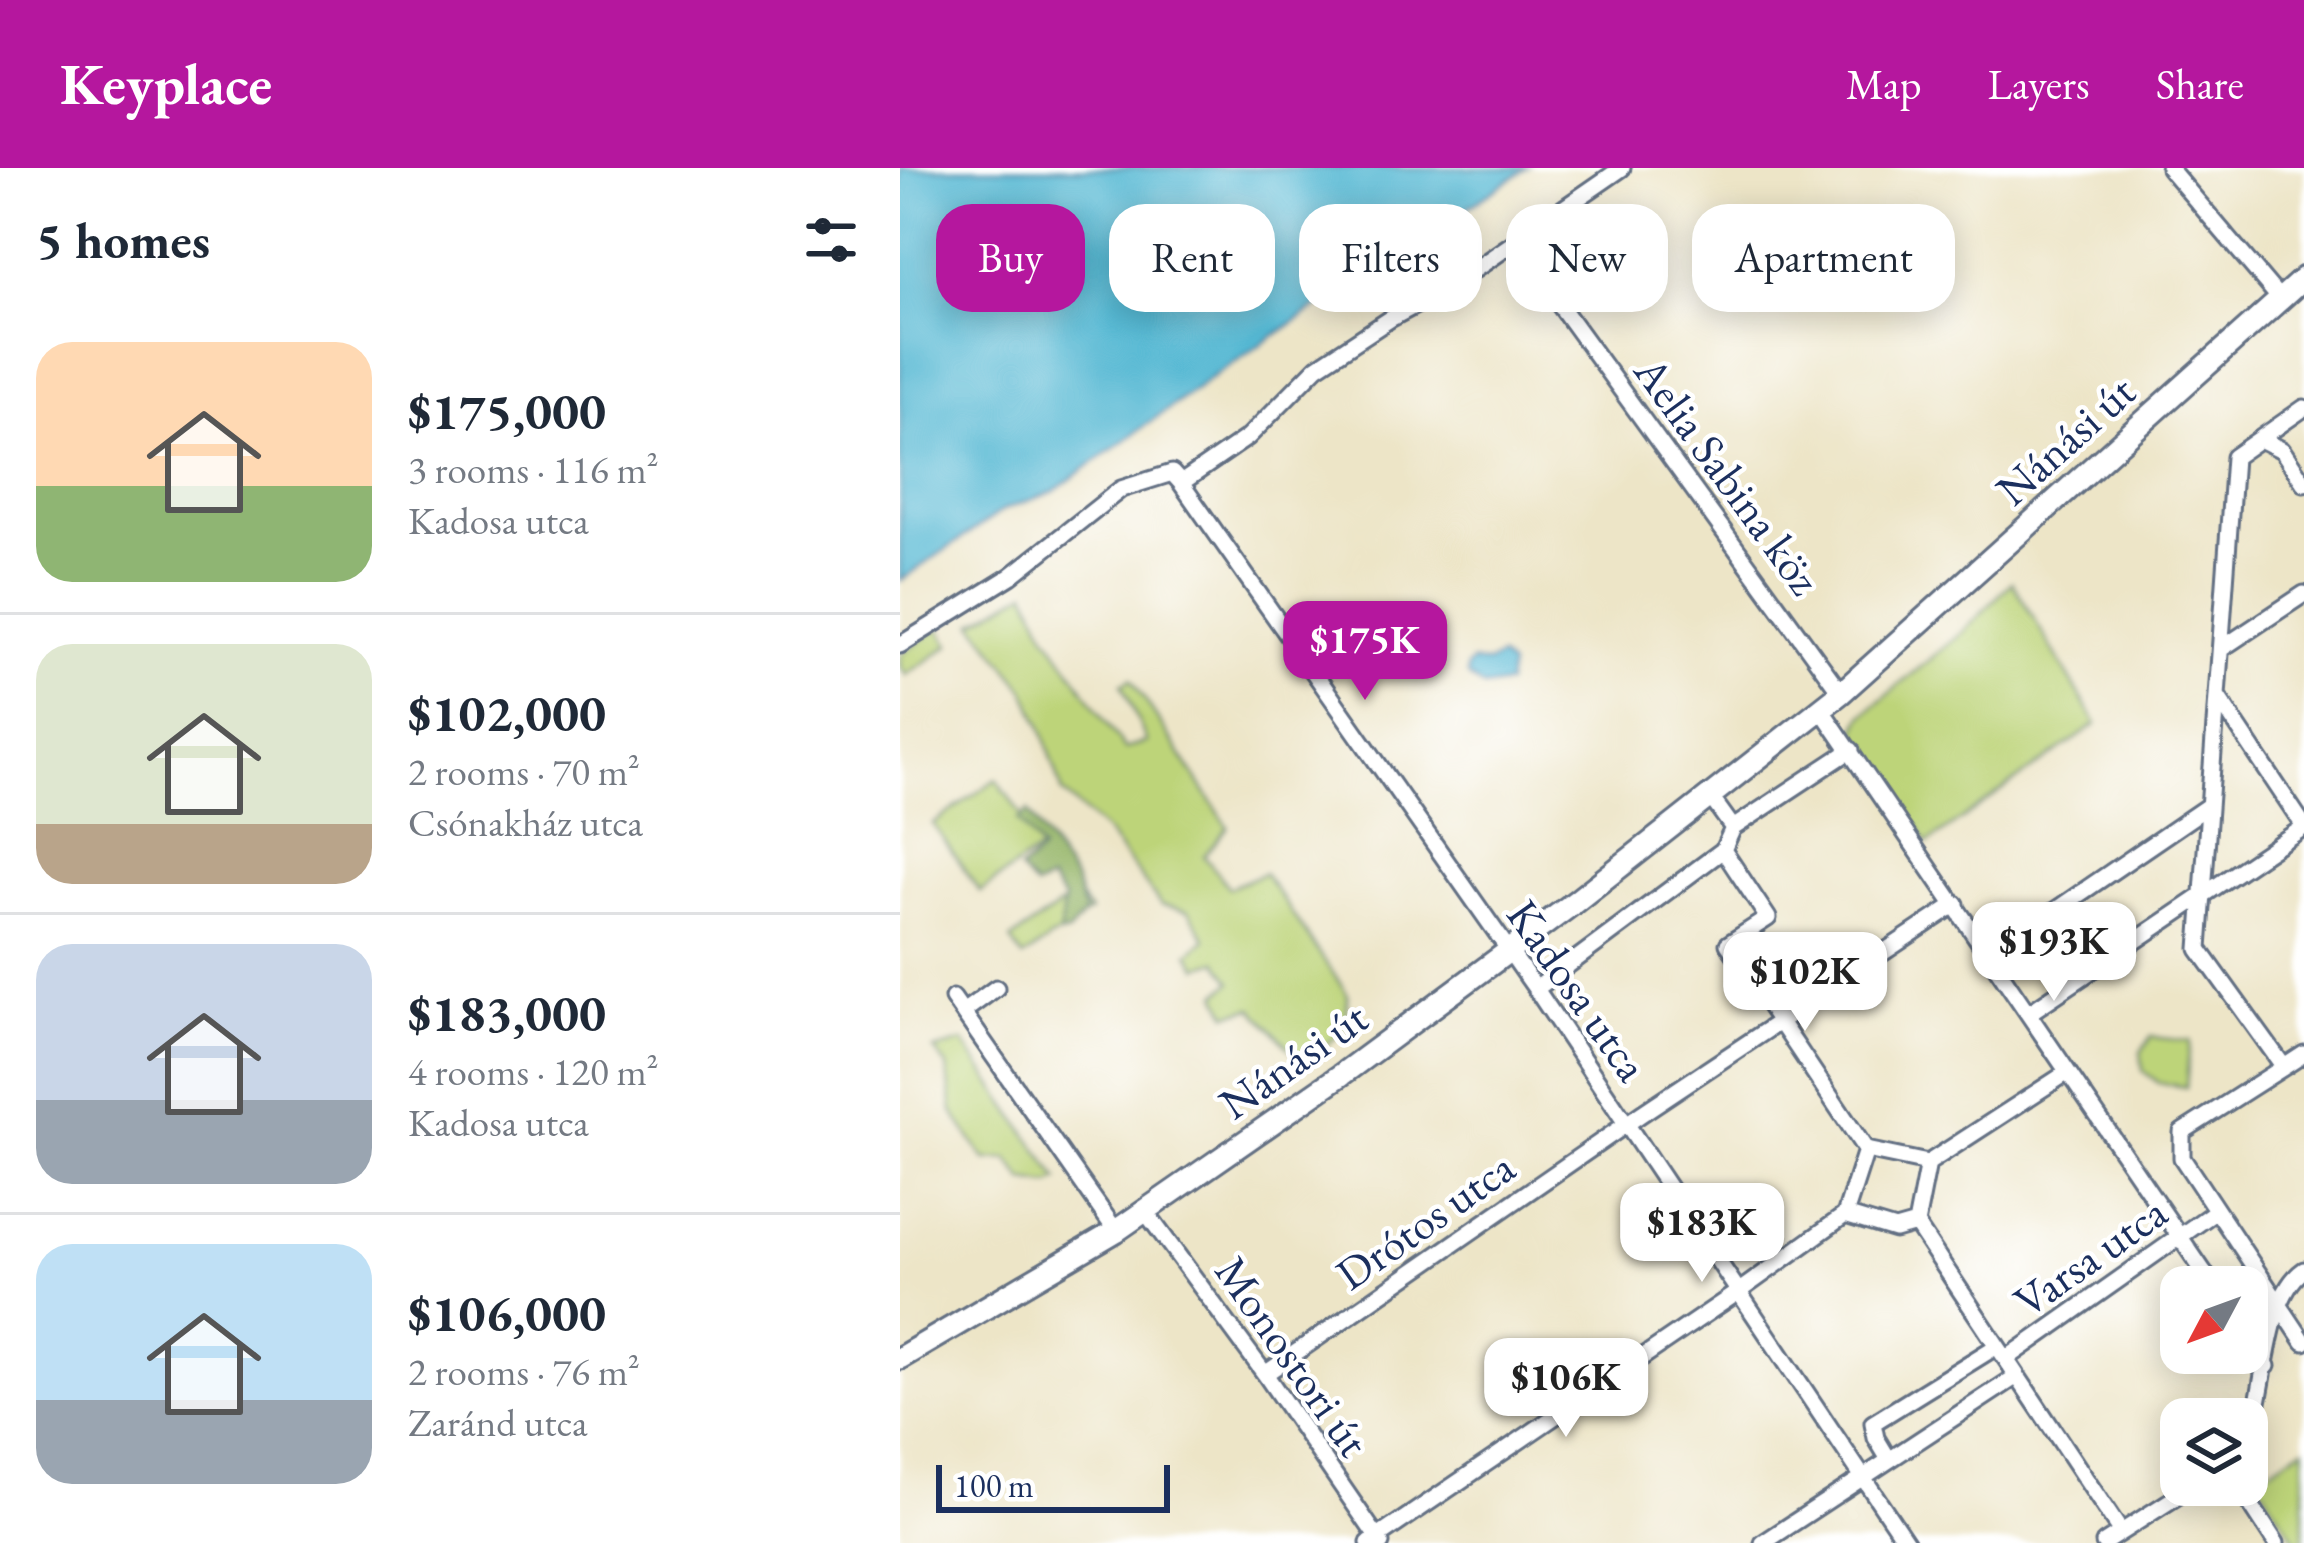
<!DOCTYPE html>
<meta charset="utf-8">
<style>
:root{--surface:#fff;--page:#f2f2f3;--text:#1f2937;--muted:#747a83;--line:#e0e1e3;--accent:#b5179e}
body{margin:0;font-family:"EB Garamond",serif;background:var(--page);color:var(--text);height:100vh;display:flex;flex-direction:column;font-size:45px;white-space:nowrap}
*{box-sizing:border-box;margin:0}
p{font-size:39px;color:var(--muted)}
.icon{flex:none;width:66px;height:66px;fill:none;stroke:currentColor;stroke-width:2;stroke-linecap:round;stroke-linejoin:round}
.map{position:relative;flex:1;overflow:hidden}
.side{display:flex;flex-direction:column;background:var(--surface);width:900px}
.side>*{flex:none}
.guide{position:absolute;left:36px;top:36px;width:1140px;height:108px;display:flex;gap:24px}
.needle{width:78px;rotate:229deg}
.tools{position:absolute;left:1260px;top:1098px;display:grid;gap:24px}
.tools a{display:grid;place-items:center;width:108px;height:108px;border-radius:24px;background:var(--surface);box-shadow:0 6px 30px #0003;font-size:60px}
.scale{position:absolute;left:36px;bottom:30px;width:234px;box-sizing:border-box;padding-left:12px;border:6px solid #1b2f5e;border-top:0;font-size:33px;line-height:42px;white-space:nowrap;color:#1b2f5e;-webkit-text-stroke:9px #fff;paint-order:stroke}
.price{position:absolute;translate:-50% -102px;padding:0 27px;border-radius:24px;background:#fff;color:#222;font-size:39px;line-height:78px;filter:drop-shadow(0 3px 6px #0008)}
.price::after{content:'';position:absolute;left:50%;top:72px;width:36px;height:27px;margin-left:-18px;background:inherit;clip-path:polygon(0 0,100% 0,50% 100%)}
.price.selected{background:var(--accent);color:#fff}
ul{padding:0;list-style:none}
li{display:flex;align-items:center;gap:36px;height:300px;padding:0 36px}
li+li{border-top:3px solid var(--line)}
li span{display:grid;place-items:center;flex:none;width:336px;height:240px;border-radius:36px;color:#555}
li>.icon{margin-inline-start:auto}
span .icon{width:144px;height:144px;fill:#fffc;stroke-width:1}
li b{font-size:51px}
h2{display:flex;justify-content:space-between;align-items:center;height:144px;padding:0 36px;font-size:51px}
.pill{padding:0 42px;border-radius:36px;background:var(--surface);box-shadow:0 6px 30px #0003;font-size:42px;line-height:108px}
.pill.selected{background:var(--accent);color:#fff}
header{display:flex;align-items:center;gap:72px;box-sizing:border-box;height:168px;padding:0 60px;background:var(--accent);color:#fff}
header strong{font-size:57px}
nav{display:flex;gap:66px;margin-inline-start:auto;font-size:42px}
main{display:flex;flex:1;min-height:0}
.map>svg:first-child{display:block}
.green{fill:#bdd479;stroke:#6c826c;stroke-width:3}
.forest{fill:#96b669;stroke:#587264;stroke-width:3}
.water{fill:#54b8d3;stroke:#387498;stroke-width:3}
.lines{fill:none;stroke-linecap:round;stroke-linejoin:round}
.street-casing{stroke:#646f83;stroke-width:21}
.secondary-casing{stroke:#646f83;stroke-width:27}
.street{stroke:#fff;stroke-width:15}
.secondary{stroke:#fff;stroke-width:21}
.labels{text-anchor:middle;stroke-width:9;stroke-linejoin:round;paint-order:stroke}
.street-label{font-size:45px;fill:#1b2f5e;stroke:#fff}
</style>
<header>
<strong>Keyplace</strong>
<nav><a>Map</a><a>Layers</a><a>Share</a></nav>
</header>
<main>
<section class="side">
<h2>5 homes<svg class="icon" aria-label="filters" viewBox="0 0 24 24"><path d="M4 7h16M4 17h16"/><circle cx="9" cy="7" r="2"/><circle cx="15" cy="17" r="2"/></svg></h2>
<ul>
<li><span style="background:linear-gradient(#ffd9b3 60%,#8fb573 0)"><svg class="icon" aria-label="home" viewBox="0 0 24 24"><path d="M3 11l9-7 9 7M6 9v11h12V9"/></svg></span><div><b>$175,000</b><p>3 rooms · 116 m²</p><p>Kadosa utca</p></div></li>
<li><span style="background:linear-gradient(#dfe7d0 75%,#b9a48a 0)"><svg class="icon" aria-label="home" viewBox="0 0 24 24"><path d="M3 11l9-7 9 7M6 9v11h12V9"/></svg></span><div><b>$102,000</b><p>2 rooms · 70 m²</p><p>Csónakház utca</p></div></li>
<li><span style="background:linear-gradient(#c9d6e8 65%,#9aa5b1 0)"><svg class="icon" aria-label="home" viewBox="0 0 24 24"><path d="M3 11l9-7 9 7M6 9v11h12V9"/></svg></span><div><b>$183,000</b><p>4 rooms · 120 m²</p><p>Kadosa utca</p></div></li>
<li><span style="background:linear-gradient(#bfe0f5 65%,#9aa5b1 0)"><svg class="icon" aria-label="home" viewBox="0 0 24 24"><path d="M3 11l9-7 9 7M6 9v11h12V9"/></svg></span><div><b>$106,000</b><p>2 rooms · 76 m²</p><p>Zaránd utca</p></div></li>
</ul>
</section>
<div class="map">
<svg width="1404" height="1375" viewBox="0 0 1404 1375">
<rect width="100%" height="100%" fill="#fff"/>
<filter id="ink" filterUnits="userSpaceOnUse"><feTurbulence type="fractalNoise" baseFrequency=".00833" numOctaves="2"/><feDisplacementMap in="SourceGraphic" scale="24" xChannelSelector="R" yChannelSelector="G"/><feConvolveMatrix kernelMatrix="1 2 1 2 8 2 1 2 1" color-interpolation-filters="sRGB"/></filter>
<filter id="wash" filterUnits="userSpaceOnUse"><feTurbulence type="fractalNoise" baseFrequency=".004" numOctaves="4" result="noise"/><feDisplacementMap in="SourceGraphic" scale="48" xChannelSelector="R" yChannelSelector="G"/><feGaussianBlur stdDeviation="2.7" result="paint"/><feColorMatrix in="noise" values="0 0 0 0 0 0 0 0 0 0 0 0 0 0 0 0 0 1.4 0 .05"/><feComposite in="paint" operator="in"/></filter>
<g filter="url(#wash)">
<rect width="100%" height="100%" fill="#ede5c7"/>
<path class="green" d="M1112 414 1197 556 1028 675 955 563 963 547 1063 464Z
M127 423 145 464 225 581 247 574 222 516 231 511 328 659 304 688 329 720 364 705 448 827 445 861 404 896 353 840 328 846 318 826 332 814 318 793 298 799 289 785 306 771 289 743 261 737 207 665 163 625 140 554 124 520 74 455Z
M39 460 50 477 6 507 0 499V487Z
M96 611 144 679 80 724 33 656Z
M177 726 190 744 123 790 111 772Z
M1251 869 1290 873 1286 919 1259 915 1243 903 1241 884Z
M63 874 159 1012 149 1017 124 1013 108 991 85 992 53 944 47 898 34 882Z
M1404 1279V1375H1398L1356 1310Z"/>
<path class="forest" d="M128 643 174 712 185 746 168 765 159 767 164 732 150 713 135 720 120 703 142 683 118 652Z"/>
<path class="water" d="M0 0H627L318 205 153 324 105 341 0 413Z
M600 489 610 499 607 516 584 520 567 508V499L572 494 587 495Z"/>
</g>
<g filter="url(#ink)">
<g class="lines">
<defs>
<path id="street" d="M1269 0 1380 131
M614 74 941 525
M1404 240 1334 289 1299 781 1384 899 1282 964V990L1404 1174
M1362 272 1382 282 1404 315
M281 315 636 821 1007 1375
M0 477 111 408 221 321 272 305 281 315 348 269 417 199 490 151 548 120 722 0
M1321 481 1404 426
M1318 529 1404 658
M921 541 1314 1119
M810 628 833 660
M823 682 868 750 828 776 966 982
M1090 787 1308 638
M636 821 823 682 833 660 951 582
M53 830 216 1063
M63 844 96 820
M1129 845 1404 659
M1384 899 1404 886
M245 1043 365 1206 481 1375
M945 1047 995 1062 1016 1056 1028 995
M1016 1056 1221 1364
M1347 1168 1367 1198
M1106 1191 1316 1043
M365 1206 741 946 1056 736
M1347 1274C1367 1228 1363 1130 1404 1102
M988 1290 976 1270 973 1255 1097 1178
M1338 1317 1376 1375
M469 1375 838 1124 945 1047 966 982 1028 995 1168 904
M863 1375 1117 1208
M1204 1375 1295 1317"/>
<path id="secondary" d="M0 1190 216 1063 441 907 675 734 941 525 1404 110"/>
</defs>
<use href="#street" class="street-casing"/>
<use href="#secondary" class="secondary-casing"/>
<use href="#street" class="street"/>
<use href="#secondary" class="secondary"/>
</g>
</g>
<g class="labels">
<g class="street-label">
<text transform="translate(1165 272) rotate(-42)" y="16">Nánási út</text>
<text transform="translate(828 307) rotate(54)" y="16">Aelia Sabina köz</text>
<text transform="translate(678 822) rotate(55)" y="16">Kadosa utca</text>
<text transform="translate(393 892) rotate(-35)" y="16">Nánási út</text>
<text transform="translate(525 1052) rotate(-35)" y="16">Drótos utca</text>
<text transform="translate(1190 1088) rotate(-35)" y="16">Varsa utca</text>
<text transform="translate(393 1188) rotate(55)" y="16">Monostori út</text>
</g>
</g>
</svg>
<div class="tools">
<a><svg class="needle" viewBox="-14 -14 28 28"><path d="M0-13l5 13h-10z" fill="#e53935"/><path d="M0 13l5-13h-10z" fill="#747a83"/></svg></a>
<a><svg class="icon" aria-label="layers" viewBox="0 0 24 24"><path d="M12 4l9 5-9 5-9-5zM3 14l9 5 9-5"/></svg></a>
</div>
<div class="scale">100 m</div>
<b class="price selected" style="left:465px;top:535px">$175K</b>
<b class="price" style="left:1154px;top:836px">$193K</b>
<b class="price" style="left:905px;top:866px">$102K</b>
<b class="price" style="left:802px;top:1117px">$183K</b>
<b class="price" style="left:666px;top:1272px">$106K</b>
<div class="guide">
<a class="pill selected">Buy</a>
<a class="pill">Rent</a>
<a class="pill">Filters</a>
<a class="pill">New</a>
<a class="pill">Apartment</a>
</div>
</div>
</main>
